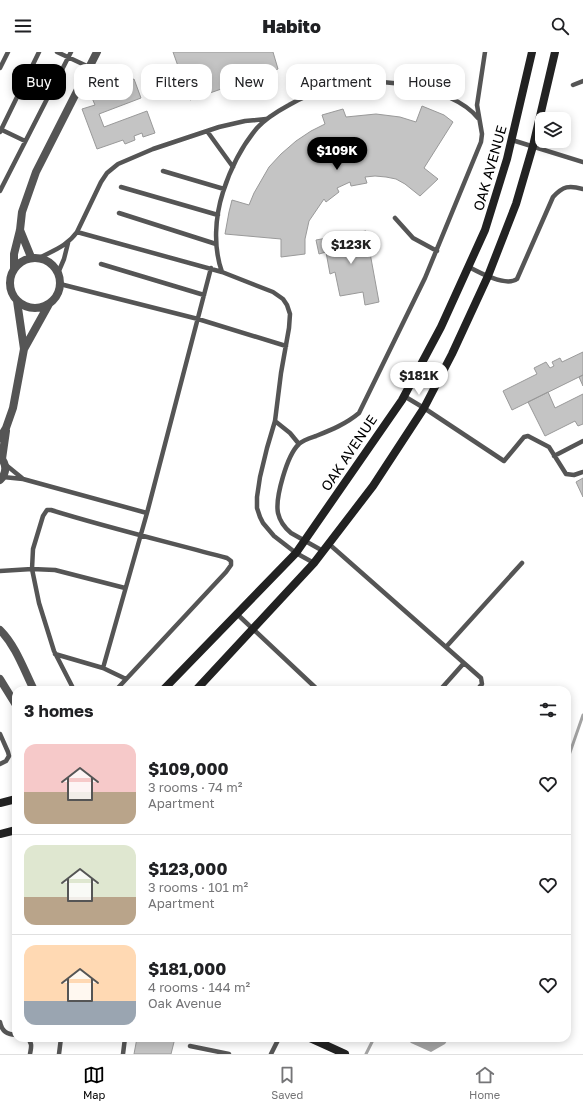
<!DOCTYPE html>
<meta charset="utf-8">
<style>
:root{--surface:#fff;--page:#f2f2f2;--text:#202124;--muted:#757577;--line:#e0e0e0;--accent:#000}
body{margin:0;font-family:"Golos Text",sans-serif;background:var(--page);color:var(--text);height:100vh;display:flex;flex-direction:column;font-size:15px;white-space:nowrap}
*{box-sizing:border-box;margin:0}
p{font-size:13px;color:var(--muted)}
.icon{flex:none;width:22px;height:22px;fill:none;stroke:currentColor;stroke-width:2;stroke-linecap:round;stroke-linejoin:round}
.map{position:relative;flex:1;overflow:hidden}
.side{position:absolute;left:12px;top:634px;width:559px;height:356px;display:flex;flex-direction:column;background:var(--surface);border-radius:12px;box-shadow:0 2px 10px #0003}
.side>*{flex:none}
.guide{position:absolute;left:12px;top:12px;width:559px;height:36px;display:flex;gap:8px}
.controls{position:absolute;left:535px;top:60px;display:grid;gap:8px}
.controls a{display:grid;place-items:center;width:36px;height:36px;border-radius:8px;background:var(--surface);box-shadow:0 2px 10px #0003;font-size:20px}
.price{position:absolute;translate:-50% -34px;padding:0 9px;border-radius:14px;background:#fff;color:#222;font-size:13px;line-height:26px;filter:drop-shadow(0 1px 2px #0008)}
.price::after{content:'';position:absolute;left:50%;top:24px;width:12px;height:9px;margin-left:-6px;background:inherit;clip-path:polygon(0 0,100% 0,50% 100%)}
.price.current{background:var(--accent);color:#fff}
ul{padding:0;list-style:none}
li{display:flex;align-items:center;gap:12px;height:100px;padding:0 12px}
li+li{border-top:1px solid var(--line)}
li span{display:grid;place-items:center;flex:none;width:112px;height:80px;border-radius:12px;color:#555}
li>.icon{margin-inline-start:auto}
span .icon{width:48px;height:48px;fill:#fffc;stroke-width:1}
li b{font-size:17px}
h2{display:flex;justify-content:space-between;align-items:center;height:48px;padding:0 12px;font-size:17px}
.chip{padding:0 14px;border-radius:12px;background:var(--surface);box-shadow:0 2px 10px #0003;font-size:14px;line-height:36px}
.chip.current{background:var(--accent);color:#fff}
header{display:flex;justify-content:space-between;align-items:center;height:52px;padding:0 12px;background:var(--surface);font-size:18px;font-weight:800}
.tabs{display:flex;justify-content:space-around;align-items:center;height:56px;border-top:1px solid var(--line);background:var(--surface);font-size:11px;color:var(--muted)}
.tabs a{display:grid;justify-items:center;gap:2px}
.tabs .current{color:var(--accent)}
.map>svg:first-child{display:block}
.water{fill:#a3a3a3}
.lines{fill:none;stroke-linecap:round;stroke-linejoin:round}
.stream{stroke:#a3a3a3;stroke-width:3}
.building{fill:#c4c4c4;stroke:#999}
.lane{stroke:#555;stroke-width:4.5}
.street{stroke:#555;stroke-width:8}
.secondary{stroke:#222;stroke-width:8}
.labels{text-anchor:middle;stroke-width:4;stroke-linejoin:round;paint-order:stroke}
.street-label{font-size:14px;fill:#000;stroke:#fff}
</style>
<header><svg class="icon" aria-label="menu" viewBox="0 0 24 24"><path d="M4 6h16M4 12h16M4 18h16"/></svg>Habito<svg class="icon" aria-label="search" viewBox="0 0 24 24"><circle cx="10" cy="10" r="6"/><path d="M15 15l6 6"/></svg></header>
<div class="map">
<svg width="583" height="1002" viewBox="0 0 583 1002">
<rect width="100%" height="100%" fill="#fff"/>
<path class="water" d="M406 986H449L445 992 431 1000 411 991Z"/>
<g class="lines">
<path class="stream" d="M567 709 583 663
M366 1002 374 986"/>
</g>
<path class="building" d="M173 0H273L278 17 190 48Z
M134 27 141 46 99 62 104 75 147 59 155 81 143 85 142 81 134 84 135 88 125 92 123 88 97 97 82 57 95 53 92 46 107 41 106 38Z
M422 54 444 63 453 70 424 116 438 127 420 144 405 132 396 127 386 125 375 124 365 125 367 131 351 134 350 130 337 136 339 140 326 150 324 147 309 169 305 187V202L281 205V187L225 182 229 160 232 148 249 153 254 141 269 115 281 102 296 89 311 79 325 72 322 63 343 57 346 65 376 62 400 65 416 70Z
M366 179 379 250 365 253 363 240 340 244 335 220 330 222 326 200 319 202 316 188Z
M583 300V323L512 358 503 339 537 322 534 316 546 310 550 316 554 314 552 310 560 306 562 310Z
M583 323V334L579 325Z
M548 340 555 356 583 342V372L578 374 575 369 545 384 528 350Z
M583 426V445L576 430Z
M137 986H175L171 1002H134Z"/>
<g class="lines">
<path class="lane" d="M57 0 89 15
M0 16 8 0
M573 33 583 29
M0 77 25 89
M207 79 233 115
M0 80 39 0
M512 88 583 110
M163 119 224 137
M121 135 218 163
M0 139 71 0
M119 161 216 192
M395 166 413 186 437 199
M77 180 222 220 273 240 283 247 287 253 290 262 289 276 281 321 275 369 267 396 260 425 257 445V456L260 465 263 471 274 484 296 501 314 511
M39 206C54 198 67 194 77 180L101 130 107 121 118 112 153 97 219 75 245 69 266 67
M101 212 204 243
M469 215C480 221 506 235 517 227L553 145C563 134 569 133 583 137
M222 220C213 195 215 165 223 140 230 118 242 94 257 76 266 66 278 59 289 53 329 30 373 25 417 35 440 41 463 48 478 66
M58 221 64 207 68 191
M60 232 198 267 286 294
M404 344 424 356 504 409 524 385 528 384 549 395 566 422 574 423 583 420
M275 369 290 381 299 392
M554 404 583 389
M6 413 22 426
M3 425 23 427 147 461
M329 492 481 626 482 632 477 638
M323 499 291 481C285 476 280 470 278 461 275 446 287 403 299 392 303 388 310 386 316 384 331 378 346 372 359 361L425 226 481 90 482 82 477 53 485 0
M0 519 32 517 55 518 125 536
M237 562 318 638
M446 595 522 511
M55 602 103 616 126 627
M103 616 147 461 211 216
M74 638 54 599 39 551 32 517 33 497 43 464 47 458H51C109 476 168 490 227 506L231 509V513L226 520 116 638
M440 638 464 611
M0 682 8 700 9 704 6 709 0 712
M0 970C2 980 7 982 16 983
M27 986C33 991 31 996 30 1002
M190 994 229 1002
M59 1002 61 986
M123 1002 125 986
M271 1002 279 986"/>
<path class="street" d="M20 178 31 205
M10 231a25 25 0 1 1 50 0a25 25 0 1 1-50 0Z
M14 216V202L20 178 22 160 36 120 97 0
M24 297 49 252
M0 386 6 376 13 356 24 297 17 249
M0 405C7 412 7 421 0 428
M2 407 6 379
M0 578C16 594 24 618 34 638
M0 627 16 653"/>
<path class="secondary" d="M163 638 296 501 402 348 441 275 485 178 507 107 532 0
M196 638 314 511 373 434 424 356 452 302 488 224 516 152 533 94 555 0
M0 751 16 747
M0 782 16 778
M310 986 345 1002"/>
</g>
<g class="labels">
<g class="street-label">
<text transform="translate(490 116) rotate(-74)" y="5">OAK AVENUE</text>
<text transform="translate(349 401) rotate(-56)" y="5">OAK AVENUE</text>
</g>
</g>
</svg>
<div class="controls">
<a><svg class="icon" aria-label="layers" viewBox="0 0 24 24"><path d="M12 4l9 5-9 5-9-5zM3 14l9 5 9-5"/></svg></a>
</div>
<b class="price current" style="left:337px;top:119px">$109K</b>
<b class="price" style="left:351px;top:213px">$123K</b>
<b class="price" style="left:419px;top:344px">$181K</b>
<div class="guide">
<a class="chip current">Buy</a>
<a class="chip">Rent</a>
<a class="chip">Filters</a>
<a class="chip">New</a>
<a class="chip">Apartment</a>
<a class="chip">House</a>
</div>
<section class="side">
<h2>3 homes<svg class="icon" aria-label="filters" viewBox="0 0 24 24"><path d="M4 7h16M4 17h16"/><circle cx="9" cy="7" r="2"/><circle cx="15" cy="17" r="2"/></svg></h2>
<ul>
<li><span style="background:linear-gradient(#f6c9c9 60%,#b9a48a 0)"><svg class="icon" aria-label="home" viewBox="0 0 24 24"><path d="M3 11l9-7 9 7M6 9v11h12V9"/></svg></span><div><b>$109,000</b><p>3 rooms · 74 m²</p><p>Apartment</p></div><svg class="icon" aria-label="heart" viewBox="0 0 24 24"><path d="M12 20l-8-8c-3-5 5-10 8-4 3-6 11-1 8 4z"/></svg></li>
<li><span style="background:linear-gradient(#dfe7d0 65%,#b9a48a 0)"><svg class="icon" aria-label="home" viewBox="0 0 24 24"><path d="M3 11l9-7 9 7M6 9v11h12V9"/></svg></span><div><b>$123,000</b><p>3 rooms · 101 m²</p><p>Apartment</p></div><svg class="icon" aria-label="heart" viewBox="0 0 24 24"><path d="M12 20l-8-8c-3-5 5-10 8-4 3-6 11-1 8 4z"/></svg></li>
<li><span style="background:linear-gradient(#ffd9b3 70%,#9aa5b1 0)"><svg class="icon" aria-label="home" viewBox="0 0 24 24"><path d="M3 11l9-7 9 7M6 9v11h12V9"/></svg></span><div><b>$181,000</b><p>4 rooms · 144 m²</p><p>Oak Avenue</p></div><svg class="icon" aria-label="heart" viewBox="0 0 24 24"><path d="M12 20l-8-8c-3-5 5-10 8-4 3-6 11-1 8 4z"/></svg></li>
</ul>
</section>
</div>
<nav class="tabs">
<a class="current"><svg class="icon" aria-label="map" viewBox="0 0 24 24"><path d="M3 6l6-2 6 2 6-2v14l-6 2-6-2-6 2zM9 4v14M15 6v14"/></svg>Map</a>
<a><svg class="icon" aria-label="saved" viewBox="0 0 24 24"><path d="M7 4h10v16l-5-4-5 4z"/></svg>Saved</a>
<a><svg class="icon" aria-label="home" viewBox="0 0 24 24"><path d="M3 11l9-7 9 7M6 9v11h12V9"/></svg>Home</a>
</nav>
